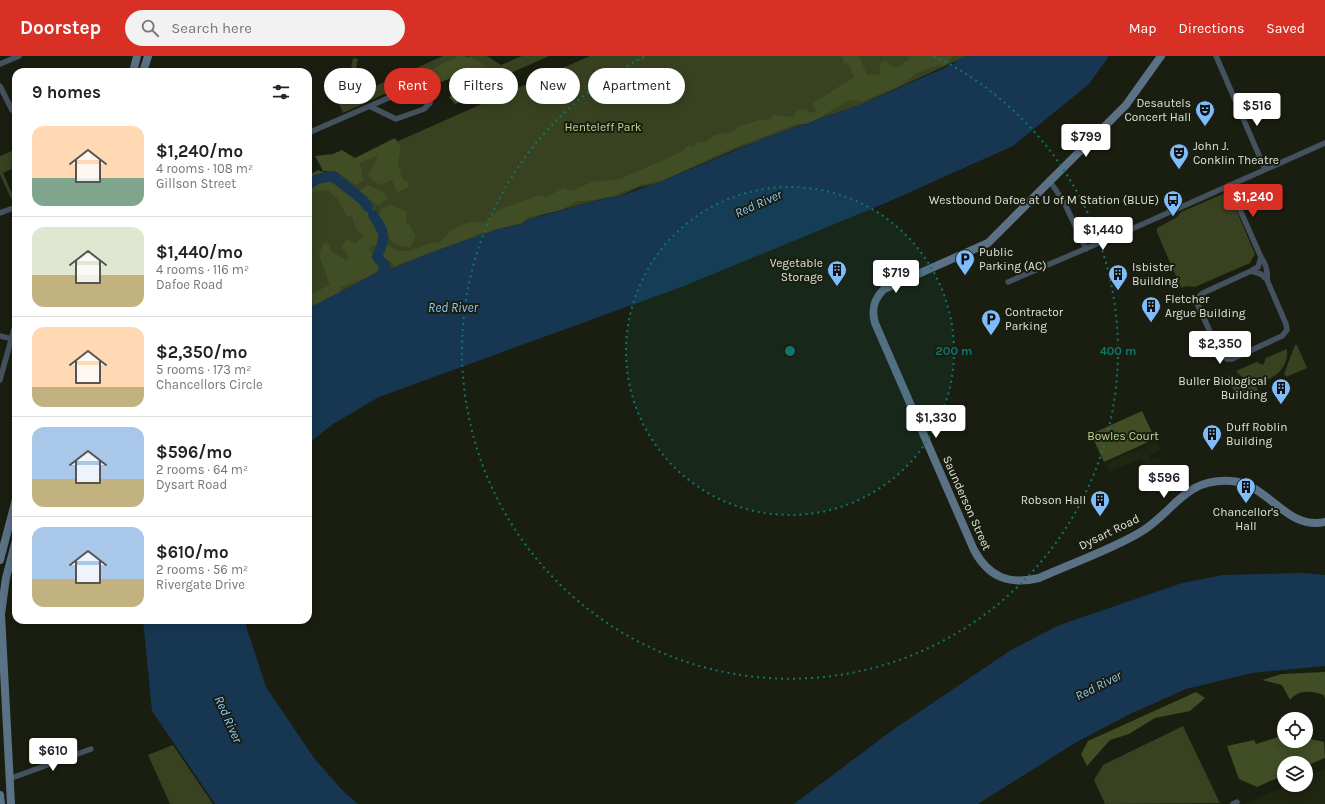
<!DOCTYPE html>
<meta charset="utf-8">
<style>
:root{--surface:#fff;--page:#f2f2f2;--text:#222;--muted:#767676;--line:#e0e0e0;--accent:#d93025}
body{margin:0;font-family:Karla,sans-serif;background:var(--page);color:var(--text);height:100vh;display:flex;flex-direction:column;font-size:15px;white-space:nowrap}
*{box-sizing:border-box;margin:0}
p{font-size:13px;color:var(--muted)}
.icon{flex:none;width:22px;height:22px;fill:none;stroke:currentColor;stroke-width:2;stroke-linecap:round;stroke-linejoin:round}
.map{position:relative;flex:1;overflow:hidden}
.panel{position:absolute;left:12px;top:12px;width:300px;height:556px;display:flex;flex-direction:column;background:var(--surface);border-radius:12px;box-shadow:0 2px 10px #0003}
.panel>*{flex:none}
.top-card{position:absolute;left:324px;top:12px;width:380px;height:36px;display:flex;gap:8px}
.buttons{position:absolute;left:1277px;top:656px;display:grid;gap:8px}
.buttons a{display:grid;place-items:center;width:36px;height:36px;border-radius:50%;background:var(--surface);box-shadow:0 2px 10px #0003;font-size:20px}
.price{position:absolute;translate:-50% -34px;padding:0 9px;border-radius:4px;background:#fff;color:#222;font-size:13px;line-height:26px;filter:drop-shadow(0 1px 2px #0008)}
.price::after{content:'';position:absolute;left:50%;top:24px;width:12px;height:9px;margin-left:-6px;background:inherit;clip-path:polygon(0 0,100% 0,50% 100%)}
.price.active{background:var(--accent);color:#fff}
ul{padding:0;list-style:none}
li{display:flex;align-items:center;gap:12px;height:100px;padding:0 20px}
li+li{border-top:1px solid var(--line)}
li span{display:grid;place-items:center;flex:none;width:112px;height:80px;border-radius:12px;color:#555}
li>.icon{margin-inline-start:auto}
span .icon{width:48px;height:48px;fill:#fffc;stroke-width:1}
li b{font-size:17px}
h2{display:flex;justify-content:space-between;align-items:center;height:48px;padding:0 20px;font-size:17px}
.pill{padding:0 14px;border-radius:18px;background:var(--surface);box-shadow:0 2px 10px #0003;font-size:14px;line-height:36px}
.pill.active{background:var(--accent);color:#fff}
header{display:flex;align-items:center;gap:24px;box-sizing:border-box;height:56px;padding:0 20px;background:var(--accent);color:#fff}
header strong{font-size:19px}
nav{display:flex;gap:22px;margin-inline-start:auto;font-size:14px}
.search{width:280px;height:36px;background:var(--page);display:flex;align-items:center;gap:10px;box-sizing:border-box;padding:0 14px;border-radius:22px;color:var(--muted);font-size:15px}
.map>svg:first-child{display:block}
.built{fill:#1f2511}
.green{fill:#384220}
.forest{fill:#414d25}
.water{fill:#163652}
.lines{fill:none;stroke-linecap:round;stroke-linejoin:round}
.river{stroke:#163652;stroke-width:10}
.street{stroke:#44525f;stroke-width:5.5}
.secondary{stroke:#5a7186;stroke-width:8}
.ring{fill:none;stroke:#0f766e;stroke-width:2;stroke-dasharray:2 4}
.labels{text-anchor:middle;stroke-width:4;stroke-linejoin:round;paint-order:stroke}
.poi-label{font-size:12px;fill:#e0e3da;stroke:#191e10;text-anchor:start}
.park-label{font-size:12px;fill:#c1d793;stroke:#191e10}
.street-label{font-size:12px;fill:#e0e3da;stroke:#191e10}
.water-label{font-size:13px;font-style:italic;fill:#90c6fa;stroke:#191e10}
.centre{fill:#0f766e;stroke:#191e10;stroke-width:2}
.ring-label{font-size:12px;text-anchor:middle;font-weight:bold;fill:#0f766e;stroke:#191e10;stroke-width:4;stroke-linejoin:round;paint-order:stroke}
</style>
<header>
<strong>Doorstep</strong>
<div class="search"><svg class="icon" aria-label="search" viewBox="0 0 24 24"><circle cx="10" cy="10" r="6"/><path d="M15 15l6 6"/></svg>Search here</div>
<nav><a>Map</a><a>Directions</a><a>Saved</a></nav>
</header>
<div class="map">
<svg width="1325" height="748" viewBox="0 0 1325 748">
<rect width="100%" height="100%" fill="#191e10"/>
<path class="built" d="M1157 385 1161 394 1149 399 1151 405 1159 402 1171 430 1150 439 1138 411 1144 408 1141 402 1110 416 1106 407Z
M1325 713V748H1244L1287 729H1306V721Z"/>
<path class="green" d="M443 0H467L343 57 339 48 345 44 353 2 358 3 351 41Z
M468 0H487L501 9 522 0H549L482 30Z
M590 0H967L860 49 798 70 734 94 655 128 640 131 617 141H610L591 146 538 160 522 168 498 173 394 212 380 215 308 254V125Z
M16 93V111L3 117 14 142 11 143 0 118V100Z
M1223 138 1230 139 1255 198 1250 207 1195 231 1186 230 1181 232 1157 176V172L1177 161 1181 156Z
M1295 289H1297L1307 312 1286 321 1284 318Z
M1287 293C1290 321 1254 337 1236 315L1257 306 1263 309 1266 302Z
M1229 319 1256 330 1258 334 1243 340 1236 339 1227 322Z
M1183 670 1220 747 1105 748 1094 724 1103 709Z
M173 689 213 748H170L148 699Z"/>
<path class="forest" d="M459 0C473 0 487 7 491 21L500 25 491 33 455 48 449 41 475 26 470 15 441 26 435 22 417 30 419 37 412 36 409 24Z
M842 0H859L867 19 881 18 879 8 885 4 896 12 909 3 908 0H953L946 9 936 10 917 17 900 30 863 45 849 44 809 68H797L731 93 662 125 643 128 613 140 587 145H577L561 154 527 162 521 167 484 177H479L473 181 394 210 393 207 379 201 380 195 387 188C409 205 419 186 441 186 448 174 470 162 484 167L500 153 539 139 546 141 564 132 571 135 592 126 620 123 679 97 688 90 694 91 697 86H706L714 79 732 76 738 71 762 63 767 65 774 59 792 61 799 54 805 53 811 57 816 56 813 47 854 21 848 7H844Z
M395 82 401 91 398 105 402 123 408 126V131L397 137 392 124 380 129 368 120 378 99 360 107 363 125 356 129 337 116 323 115 315 100 333 98 342 94 355 102Z
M318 114 328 118 329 125 359 147 374 151V164L380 176 378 188 368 193 374 198 375 207 380 213 364 223 341 231 339 239 325 242 319 250 311 248 308 252V239L330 229 319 199 323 187 329 188 330 194 346 204 349 201 341 191 346 183 356 188 363 179 355 172 352 160 347 161 337 142 327 134 311 136 308 139V120Z
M368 129 383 136 388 142 379 149 360 139 358 135Z
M391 149 407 156 406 165 416 179 411 191C389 191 386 177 377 160L382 152Z
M1142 355 1155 383 1104 406 1091 378Z
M1325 616V643L1324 639C1312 635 1299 633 1290 644L1282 629 1262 624 1282 618Z
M1196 636 1205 642 1190 655 1155 662 1129 678 1110 684 1087 710 1081 698 1088 685Z
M1281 680H1284V685H1306V682L1324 686 1325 702 1306 710V707H1284V719L1257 731 1239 723 1227 690 1254 684 1256 688Z"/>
<path class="water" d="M964 0H1109L1089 28 1013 90 888 146 684 230 379 341 333 368 308 388V254L311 251 380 215 394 212 432 196 498 173 522 168 526 164 610 141C624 141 640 131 655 128L767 81 860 49 953 8Z
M1303 517 1325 519V610L1252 617 1186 633 1128 659 1075 687 978 748H794L894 673 1011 594 1057 570 1182 527 1223 519Z
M143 564H246L247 573 266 631 314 702 341 733 358 748H215L152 655Z"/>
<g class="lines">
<path class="river" d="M308 129 317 123 333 120 363 144 368 151
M373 159C386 179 386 179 377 201L385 209 383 215"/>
<path class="street" d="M1216 0 1265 113
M0 8 19 0
M0 30 12 54
M308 77 402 36C414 34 421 32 430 40V47L424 53 396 63 371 51
M1049 124 1064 146 1086 193
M1229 129 1261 201C1266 208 1268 216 1267 224
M0 157 16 151
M1251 215 1261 218 1267 224 1286 268 1287 274 1282 280 1232 303H1227L1220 298 1198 249 1197 242 1203 237 1251 215 1258 211 1261 201
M1008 226 1143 168 1325 87
M0 280 12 283
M0 324 16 266
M9 723 91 693
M1233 748 1237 746"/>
<path class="secondary" d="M1161 0 1126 49 988 187 884 233C874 243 871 253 875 267L974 494C989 522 1010 529 1039 522 1072 507 1108 495 1139 477 1174 457 1183 422 1231 425 1268 427 1286 475 1325 466
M133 16 137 0
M143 16 148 0
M0 504 16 443
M0 739 1 748
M11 748 1 558 6 522 16 484"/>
</g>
<circle cx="790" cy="295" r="164" fill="#0f766e" fill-opacity=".12"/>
<g class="ring">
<circle cx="790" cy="295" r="164"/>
<path d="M934 0A328 328 0 1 1 646 0"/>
</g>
<defs>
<symbol id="theatre-pin" viewBox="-11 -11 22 30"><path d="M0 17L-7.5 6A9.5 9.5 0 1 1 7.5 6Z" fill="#7ebdf9" stroke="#191e10"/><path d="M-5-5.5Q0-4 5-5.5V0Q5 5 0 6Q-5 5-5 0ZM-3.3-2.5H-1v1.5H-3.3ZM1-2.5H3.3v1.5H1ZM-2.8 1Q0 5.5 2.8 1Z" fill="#111"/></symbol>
<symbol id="bus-pin" viewBox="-11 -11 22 30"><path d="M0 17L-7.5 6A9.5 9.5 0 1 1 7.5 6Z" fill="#7ebdf9" stroke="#191e10"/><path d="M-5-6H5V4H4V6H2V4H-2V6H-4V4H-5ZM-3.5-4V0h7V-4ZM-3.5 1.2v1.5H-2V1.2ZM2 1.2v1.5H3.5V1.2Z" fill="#111"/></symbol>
<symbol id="parking-pin" viewBox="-11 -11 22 30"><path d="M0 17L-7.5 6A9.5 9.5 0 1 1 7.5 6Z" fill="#7ebdf9" stroke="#191e10"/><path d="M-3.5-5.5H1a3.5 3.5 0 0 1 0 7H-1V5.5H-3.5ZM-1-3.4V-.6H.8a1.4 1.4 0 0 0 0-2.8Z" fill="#111"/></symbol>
<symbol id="building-pin" viewBox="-11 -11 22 30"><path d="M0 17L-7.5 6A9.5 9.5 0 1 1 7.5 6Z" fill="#7ebdf9" stroke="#191e10"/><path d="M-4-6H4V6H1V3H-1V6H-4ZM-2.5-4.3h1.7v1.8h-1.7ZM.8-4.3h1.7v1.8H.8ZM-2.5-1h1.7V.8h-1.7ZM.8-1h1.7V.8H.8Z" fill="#111"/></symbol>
</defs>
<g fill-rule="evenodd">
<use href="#theatre-pin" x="1194" y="43" width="22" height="30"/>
<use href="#theatre-pin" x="1168" y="86" width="22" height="30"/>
<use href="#bus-pin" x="1162" y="133" width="22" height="30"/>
<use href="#parking-pin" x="954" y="192" width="22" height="30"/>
<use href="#building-pin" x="826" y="203" width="22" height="30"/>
<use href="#building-pin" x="1107" y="207" width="22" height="30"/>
<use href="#building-pin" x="1140" y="239" width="22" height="30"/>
<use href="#parking-pin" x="980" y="252" width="22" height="30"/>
<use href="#building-pin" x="1270" y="321" width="22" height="30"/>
<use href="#building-pin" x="1201" y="367" width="22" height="30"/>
<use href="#building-pin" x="1235" y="420" width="22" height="30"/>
<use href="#building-pin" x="1089" y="433" width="22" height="30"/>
</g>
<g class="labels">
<g class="poi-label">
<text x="1191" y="51" text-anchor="end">Desautels<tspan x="1191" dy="14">Concert Hall</tspan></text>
<text x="1193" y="94">John J.<tspan x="1193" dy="14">Conklin Theatre</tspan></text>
<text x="1159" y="148" text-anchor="end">Westbound Dafoe at U of M Station (BLUE)</text>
<text x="979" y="200">Public<tspan x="979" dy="14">Parking (AC)</tspan></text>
<text x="823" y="211" text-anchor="end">Vegetable<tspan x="823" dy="14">Storage</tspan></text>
<text x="1132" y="215">Isbister<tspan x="1132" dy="14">Building</tspan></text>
<text x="1165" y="247">Fletcher<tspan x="1165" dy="14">Argue Building</tspan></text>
<text x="1005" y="260">Contractor<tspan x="1005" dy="14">Parking</tspan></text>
<text x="1267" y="329" text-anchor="end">Buller Biological<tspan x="1267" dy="14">Building</tspan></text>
<text x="1226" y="375">Duff Roblin<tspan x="1226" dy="14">Building</tspan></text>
<text x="1086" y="448" text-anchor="end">Robson Hall</text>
<text x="1246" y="460" text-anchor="middle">Chancellor's<tspan x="1246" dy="14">Hall</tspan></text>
</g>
<g class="park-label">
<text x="603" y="75">Henteleff Park</text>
<text x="1123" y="384">Bowles Court</text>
</g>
<g class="street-label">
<text transform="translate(967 447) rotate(66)" y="4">Saunderson Street</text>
<text transform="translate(1109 476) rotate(-26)" y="4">Dysart Road</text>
</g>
<g class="water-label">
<text transform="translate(758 147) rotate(-24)" y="5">Red River</text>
<text x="453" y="256">Red River</text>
<text transform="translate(1098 629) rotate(-27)" y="5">Red River</text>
<text transform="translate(229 663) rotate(66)" y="5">Red River</text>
</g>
</g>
<circle cx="790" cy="295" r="6" class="centre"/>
<g class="ring-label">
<text x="954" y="299">200 m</text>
<text x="1118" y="299">400 m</text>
</g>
</svg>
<div class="buttons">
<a><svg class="icon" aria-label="locate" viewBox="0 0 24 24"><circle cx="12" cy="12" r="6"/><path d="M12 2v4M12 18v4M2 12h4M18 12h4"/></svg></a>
<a><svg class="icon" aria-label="layers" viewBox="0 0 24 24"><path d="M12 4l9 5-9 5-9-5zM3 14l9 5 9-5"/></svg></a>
</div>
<b class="price" style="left:1257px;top:71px">$516</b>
<b class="price" style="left:1086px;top:102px">$799</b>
<b class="price active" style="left:1253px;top:162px">$1,240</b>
<b class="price" style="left:1103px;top:195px">$1,440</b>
<b class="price" style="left:896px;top:238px">$719</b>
<b class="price" style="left:1220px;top:309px">$2,350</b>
<b class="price" style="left:936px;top:383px">$1,330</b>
<b class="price" style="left:1164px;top:443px">$596</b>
<b class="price" style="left:53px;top:716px">$610</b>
<div class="top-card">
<a class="pill">Buy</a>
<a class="pill active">Rent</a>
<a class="pill">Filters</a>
<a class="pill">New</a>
<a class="pill">Apartment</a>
</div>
<section class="panel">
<h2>9 homes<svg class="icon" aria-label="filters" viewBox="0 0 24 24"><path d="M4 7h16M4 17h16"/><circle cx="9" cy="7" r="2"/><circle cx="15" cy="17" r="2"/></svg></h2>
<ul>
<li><span style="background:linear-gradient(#ffd9b3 65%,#7fa58c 0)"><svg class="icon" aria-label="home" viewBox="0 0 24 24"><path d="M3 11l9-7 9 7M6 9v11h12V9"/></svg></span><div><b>$1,240/mo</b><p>4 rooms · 108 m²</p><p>Gillson Street</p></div></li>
<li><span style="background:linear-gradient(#dfe7d0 60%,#c2b280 0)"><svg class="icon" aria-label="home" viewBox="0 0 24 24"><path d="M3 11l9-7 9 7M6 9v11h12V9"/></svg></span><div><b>$1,440/mo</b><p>4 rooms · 116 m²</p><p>Dafoe Road</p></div></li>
<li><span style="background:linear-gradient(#ffd9b3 75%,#c2b280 0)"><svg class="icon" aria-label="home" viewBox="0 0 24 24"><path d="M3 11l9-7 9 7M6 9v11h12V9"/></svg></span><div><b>$2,350/mo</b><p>5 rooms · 173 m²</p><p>Chancellors Circle</p></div></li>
<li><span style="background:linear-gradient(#a9c7e8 65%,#c2b280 0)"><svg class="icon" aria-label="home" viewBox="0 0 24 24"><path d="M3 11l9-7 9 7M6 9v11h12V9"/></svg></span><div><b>$596/mo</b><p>2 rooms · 64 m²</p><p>Dysart Road</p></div></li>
<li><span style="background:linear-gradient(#a9c7e8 65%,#c2b280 0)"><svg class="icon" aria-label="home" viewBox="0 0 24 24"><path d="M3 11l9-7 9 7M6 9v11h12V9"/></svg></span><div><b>$610/mo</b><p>2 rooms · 56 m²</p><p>Rivergate Drive</p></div></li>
</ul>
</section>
</div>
